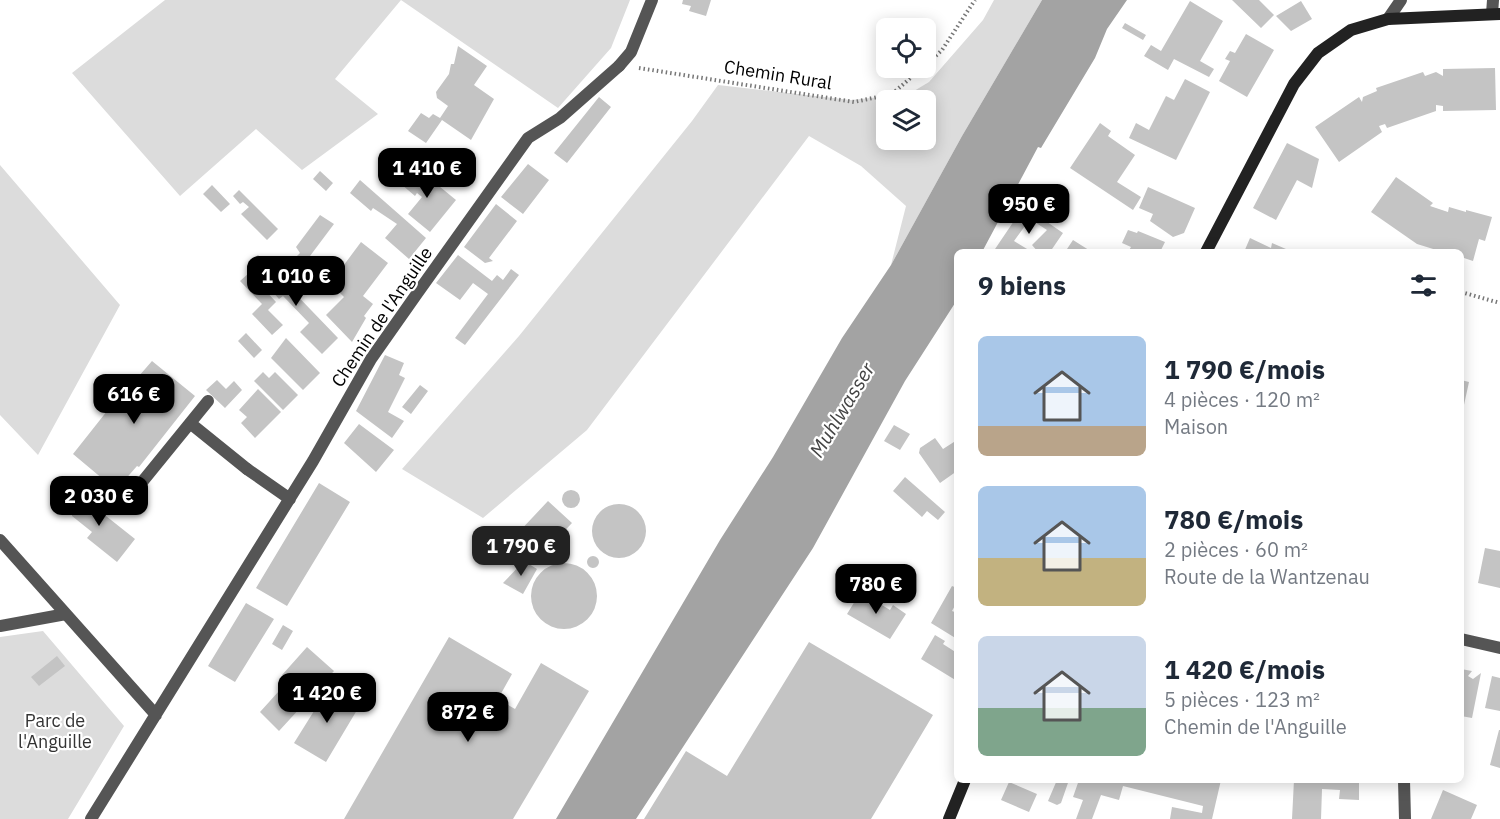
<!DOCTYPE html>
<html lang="fr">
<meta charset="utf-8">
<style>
:root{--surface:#fff;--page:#f6f6f7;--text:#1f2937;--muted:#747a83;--accent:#000}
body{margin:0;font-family:"IBM Plex Sans",sans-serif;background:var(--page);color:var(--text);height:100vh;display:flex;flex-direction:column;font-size:22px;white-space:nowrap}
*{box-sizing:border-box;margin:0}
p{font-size:20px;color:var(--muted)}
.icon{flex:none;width:33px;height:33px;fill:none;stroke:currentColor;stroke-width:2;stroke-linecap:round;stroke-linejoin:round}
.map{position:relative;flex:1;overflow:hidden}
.details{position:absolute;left:954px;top:249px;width:510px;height:534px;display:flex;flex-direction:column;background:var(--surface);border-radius:9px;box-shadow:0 3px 15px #0003}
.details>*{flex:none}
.fabs{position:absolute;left:876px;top:18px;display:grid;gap:12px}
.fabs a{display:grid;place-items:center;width:60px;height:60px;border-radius:9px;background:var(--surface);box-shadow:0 3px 15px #0003;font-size:30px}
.price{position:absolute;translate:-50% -51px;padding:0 14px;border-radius:12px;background:var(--accent);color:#fff;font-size:20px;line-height:39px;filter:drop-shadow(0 2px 3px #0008)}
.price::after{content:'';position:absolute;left:50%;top:36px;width:18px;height:14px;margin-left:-9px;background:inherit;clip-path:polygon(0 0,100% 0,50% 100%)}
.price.current{background:#222;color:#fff}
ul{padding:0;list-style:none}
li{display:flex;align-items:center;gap:18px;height:150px;padding:0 24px}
li span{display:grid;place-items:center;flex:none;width:168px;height:120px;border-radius:9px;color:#555}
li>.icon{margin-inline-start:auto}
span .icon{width:72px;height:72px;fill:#fffc;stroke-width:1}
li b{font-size:26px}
h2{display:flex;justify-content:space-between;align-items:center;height:72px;padding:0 24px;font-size:26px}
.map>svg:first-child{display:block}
.green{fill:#dcdcdc;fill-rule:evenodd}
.water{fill:#a3a3a3}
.building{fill:#c4c4c4}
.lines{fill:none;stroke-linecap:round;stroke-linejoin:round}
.path{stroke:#777;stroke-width:4;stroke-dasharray:1.5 3;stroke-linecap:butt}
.service{stroke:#555;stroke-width:12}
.minor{stroke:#555;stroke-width:12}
.secondary{stroke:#222;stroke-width:12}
.labels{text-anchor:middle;stroke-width:4.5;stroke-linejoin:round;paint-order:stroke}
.street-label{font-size:18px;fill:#000;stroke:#fff}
.park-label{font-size:18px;fill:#333;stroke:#fff}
.water-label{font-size:20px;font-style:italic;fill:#444;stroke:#fff}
</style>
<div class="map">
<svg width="1500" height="819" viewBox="0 0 1500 819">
<rect width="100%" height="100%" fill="#fff"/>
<path class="green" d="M165 0H630L611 48 558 108 401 0 335 79 378 114 302 170 256 129 180 196 72 73Z
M994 0H1042L962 136 891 265 906 206 861 166 809 136 587 430 483 518 402 469 519 336 692 121 718 85 851 100 909 94 929 82 983 20ZM886 100H926V140H886Z
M0 165 120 305 38 455 0 415Z
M43 631 124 726 68 819H0V637Z"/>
<path class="water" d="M1042 0H1127L1107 29 1095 58 1041 148 1038 147 982 252H957V300L905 381 813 548 636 819H556L720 540 773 457 842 338 891 265 962 136Z"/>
<path class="building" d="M683 0H711L706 16 689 11 691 6 682 4Z
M1232 0H1259L1274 15 1261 28Z
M1190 1 1223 21 1200 61 1214 69 1209 77 1174 59 1168 70 1144 56 1151 45 1161 51Z
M1301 1 1312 19 1291 31 1276 16Z
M1125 23 1146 35 1143 40 1122 28Z
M1246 34 1274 50 1247 97 1219 81 1230 61 1225 59 1230 51 1235 53Z
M458 46 487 66 474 85 494 99 471 140 442 120 426 143 408 131 421 113 429 118 433 114 440 118 448 106 437 98 436 92 449 74 451 64H454Z
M1495 68 1496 110 1443 111V106L1436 105V111L1387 128 1385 124 1379 126 1382 132 1339 162 1315 127 1359 97 1362 102 1363 97 1377 91 1376 88 1423 72 1425 76 1436 72 1443 76V69Z
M1185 79 1210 92 1176 160 1129 138 1136 123 1149 130 1166 96 1174 100Z
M599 97 611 107 567 163 554 153Z
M1100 123 1111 131 1108 136 1135 155 1117 182 1141 197 1133 210 1070 168Z
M1287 143 1319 159 1312 188 1297 180 1276 220 1253 208Z
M528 164 549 180 523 214 501 197Z
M417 168 456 200 430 232 408 214 422 197 417 193 415 196 394 178 400 172 408 179Z
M320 171 333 183 326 191 313 179Z
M1396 177 1433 203 1430 206 1448 212 1449 207 1466 212V210L1492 217 1485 241 1479 239 1473 261 1461 257V252H1443L1417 244 1371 212Z
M360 180 426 238 409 259 385 238 397 224 373 208 371 211 350 193Z
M212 185 230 204 221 212 203 194Z
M1148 187 1195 208 1184 233 1173 237 1150 221 1153 214 1139 208Z
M239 190 278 229 267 240 241 214 249 207 243 202 240 204 233 196Z
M496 204 517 221 489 258 493 261 485 263 464 247Z
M1024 206 1063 233 1050 252H1038L1032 245 1047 230 1030 219 1014 241 1032 252H993Z
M320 215 334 224 307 260 333 285 337 278 335 277 361 242 388 263 363 296 373 304 364 316 366 318 352 342 326 315 344 297 337 290 331 295 309 273 296 285 282 271 300 253 296 247Z
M1128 230 1137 233 1138 231 1165 242 1160 252H1128L1131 247 1122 243Z
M1250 238 1271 248 1272 243 1286 249 1285 252H1244Z
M1073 240 1092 252H1065Z
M258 255 338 338 322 354 300 332 309 323 283 296 279 299 248 264Z
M458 255 492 281 497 275 503 280 511 269 519 275 465 345 455 338 488 294 473 283 460 300 436 283Z
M249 273 276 302 268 310 283 325 272 335 252 314 262 304 240 281Z
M246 333 262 350 254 358 238 341Z
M286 338 320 373 303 390 271 358Z
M385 355 404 363 399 375 405 378 388 412 404 421 392 438 356 411Z
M152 361 195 396 139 467 137 466 116 490 73 454 130 382 132 384Z
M263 372 269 378 275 372 298 395 283 410 254 381Z
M217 380 226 389 234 381 242 390 225 408 206 390Z
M1461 380 1469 382 1462 414H1461Z
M420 385 428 391 411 414 402 407Z
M258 389 281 412 255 438 241 423 247 417 239 410Z
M359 424 394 450 376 472 344 443Z
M894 425 910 434 900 450 884 441Z
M935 438 943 449 957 440V471L940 483 919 453 920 448Z
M905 477 945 512 938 520 927 511 922 517 893 491Z
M319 483 350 502 287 606 256 588Z
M72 489 135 539 117 562 87 538 92 532 72 516V509L62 501Z
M562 499a9 9 0 1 1 18 0a9 9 0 1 1-18 0Z
M548 501 572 523 541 556 517 534Z
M592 531a27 27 0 1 1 54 0a27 27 0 1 1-54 0Z
M1485 548 1500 551V588L1478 583Z
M587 562a6 6 0 1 1 12 0a6 6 0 1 1-12 0Z
M524 561 537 569 523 594 503 583Z
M531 596a33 33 0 1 1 66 0a33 33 0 1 1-66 0Z
M952 586 957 588V602L952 611 957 613V639L931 623Z
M863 588 867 590 864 594 890 610 893 605 906 614 890 639 847 614Z
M246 603 274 619 235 682 208 666Z
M283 625 293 631 282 650 272 644Z
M935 635 945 641 943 644 957 653V681L921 659Z
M449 637 512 674 498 699 515 709 541 663 589 691 513 819H344Z
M809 642 933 715 871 819H644L686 751 727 776Z
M307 647 334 671 279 731 260 712 288 681 282 675Z
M57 656 65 666 39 686 31 677Z
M1461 669 1472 671 1468 676 1473 679 1481 673 1472 718 1461 716Z
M1492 676 1500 678V711L1485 708Z
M329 687 360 705 326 762 294 743Z
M1499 730H1500V768L1490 765Z
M1057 780H1069L1061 803 1057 805 1048 801Z
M1079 780H1221L1212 819H1170L1172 807 1202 813 1203 806 1123 786 1119 800 1101 795 1092 819H1076L1083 800 1073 797Z
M1294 780H1374V782L1359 783V800L1339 799 1340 790 1322 789 1321 819H1292Z
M1009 782 1037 794 1029 812 1001 800Z
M1443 790 1477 805 1471 819H1431Z"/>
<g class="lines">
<path class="path" d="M926 65 942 50 975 0
M639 68 854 102 892 94 922 68
M1461 292 1500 303"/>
<path class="service" d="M619 66 631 52 652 0
M190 423 247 469
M125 503 208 401"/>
<path class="minor" d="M1492 14 1493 0
M1388 19 1401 0
M247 469 290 499
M0 540 156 715
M0 626 66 614
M1461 639 1500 648
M1404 780 1405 819
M91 819 313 461 371 359 416 295 528 138 560 118 619 66"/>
<path class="secondary" d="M1206 252 1294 84 1318 53 1351 30 1388 19 1500 14
M949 819 965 780"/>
</g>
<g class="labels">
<g class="street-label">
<text transform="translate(778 75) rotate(9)" y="6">Chemin Rural</text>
<text transform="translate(382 317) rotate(-56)" y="6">Chemin de l'Anguille</text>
</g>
<g class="park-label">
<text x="55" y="727">Parc de<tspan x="55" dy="21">l'Anguille</tspan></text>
</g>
<g class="water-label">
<text transform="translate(842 410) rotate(-59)" y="7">Muhlwasser</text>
</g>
</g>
</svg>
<div class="fabs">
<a><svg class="icon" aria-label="locate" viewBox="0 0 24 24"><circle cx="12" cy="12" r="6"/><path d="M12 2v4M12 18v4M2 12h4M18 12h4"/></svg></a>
<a><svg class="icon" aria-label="layers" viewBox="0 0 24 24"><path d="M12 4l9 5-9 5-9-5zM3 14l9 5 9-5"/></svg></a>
</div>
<b class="price" style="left:427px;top:199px">1 410 €</b>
<b class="price" style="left:1029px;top:235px">950 €</b>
<b class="price" style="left:296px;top:307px">1 010 €</b>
<b class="price" style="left:134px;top:425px">616 €</b>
<b class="price" style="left:99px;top:527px">2 030 €</b>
<b class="price current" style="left:521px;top:577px">1 790 €</b>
<b class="price" style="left:876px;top:615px">780 €</b>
<b class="price" style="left:327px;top:724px">1 420 €</b>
<b class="price" style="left:468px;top:743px">872 €</b>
<section class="details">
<h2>9 biens<svg class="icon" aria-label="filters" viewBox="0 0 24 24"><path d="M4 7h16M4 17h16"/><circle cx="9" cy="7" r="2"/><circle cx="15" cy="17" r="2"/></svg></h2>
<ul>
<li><span style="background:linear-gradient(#a9c7e8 75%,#b9a48a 0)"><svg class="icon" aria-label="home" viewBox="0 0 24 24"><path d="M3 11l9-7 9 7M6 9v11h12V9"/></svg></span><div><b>1 790 €/mois</b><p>4 pièces · 120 m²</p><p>Maison</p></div></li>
<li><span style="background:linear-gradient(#a9c7e8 60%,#c2b280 0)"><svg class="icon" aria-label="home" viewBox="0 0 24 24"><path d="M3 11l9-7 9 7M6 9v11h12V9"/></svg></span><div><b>780 €/mois</b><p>2 pièces · 60 m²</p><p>Route de la Wantzenau</p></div></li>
<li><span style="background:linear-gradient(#c9d6e8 60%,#7fa58c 0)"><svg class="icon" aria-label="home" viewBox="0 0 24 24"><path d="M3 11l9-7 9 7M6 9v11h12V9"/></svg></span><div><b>1 420 €/mois</b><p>5 pièces · 123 m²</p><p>Chemin de l'Anguille</p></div></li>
</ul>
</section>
</div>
